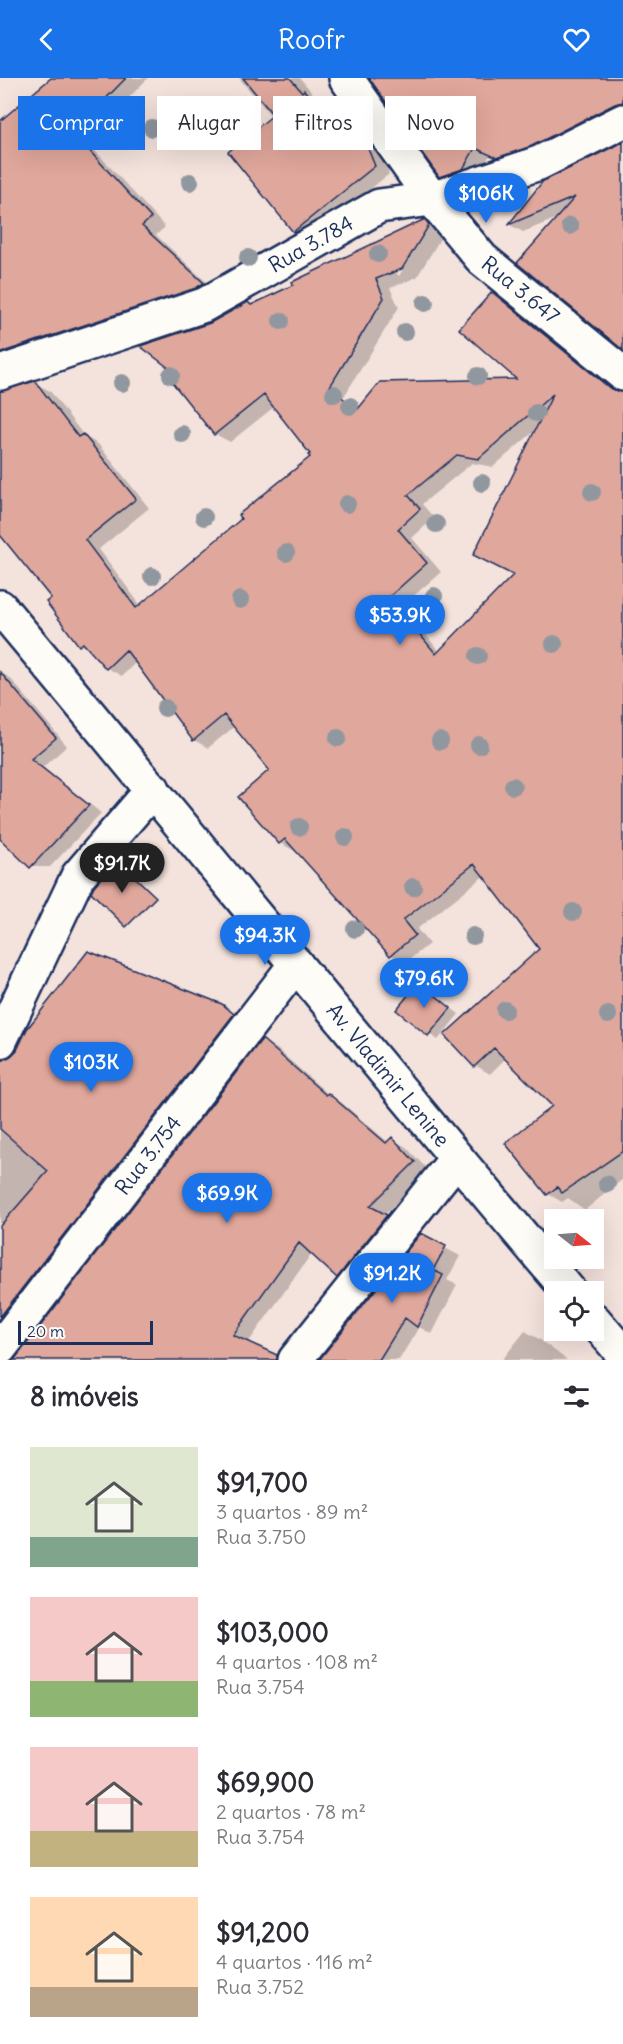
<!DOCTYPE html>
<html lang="pt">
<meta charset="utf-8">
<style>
:root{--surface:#fff;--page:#f7f7f7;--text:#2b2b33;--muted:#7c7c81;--accent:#1a73e8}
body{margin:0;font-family:Delius,sans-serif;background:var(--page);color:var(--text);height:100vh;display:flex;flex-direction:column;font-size:22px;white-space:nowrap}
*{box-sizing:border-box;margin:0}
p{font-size:20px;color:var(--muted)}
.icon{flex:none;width:33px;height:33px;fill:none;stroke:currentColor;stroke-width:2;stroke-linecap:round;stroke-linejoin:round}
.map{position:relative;height:1282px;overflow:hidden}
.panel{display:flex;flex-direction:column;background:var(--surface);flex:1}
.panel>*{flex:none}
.guide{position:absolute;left:18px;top:18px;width:588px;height:54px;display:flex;gap:12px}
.needle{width:39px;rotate:107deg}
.fabs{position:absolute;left:544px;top:1131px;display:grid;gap:12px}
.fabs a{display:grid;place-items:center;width:60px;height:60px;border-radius:0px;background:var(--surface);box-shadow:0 6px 24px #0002;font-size:30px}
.scale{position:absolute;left:18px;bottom:15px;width:135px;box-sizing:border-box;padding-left:6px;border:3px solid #1b2f5e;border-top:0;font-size:16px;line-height:21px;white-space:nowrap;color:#1b2f5e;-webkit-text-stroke:4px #fdfcf7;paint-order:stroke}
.price{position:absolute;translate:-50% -51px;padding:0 14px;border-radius:21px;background:var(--accent);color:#fff;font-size:20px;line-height:39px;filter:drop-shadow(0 2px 3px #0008)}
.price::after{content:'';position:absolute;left:50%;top:36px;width:18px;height:14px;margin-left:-9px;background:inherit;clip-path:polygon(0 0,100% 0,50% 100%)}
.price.active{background:#222;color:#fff}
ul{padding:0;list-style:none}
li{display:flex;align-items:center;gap:18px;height:150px;padding:0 30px}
li span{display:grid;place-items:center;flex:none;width:168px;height:120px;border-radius:0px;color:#555}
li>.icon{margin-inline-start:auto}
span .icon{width:72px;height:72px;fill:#fffc;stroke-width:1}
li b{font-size:26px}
h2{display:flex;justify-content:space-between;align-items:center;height:72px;padding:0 30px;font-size:26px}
.chip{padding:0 21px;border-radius:0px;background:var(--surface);box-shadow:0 6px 24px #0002;font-size:21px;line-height:54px}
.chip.active{background:var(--accent);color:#fff}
header{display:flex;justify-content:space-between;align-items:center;height:78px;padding:0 30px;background:var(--accent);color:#fff;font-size:27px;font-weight:600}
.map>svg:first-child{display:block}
.shadow{fill:#0003;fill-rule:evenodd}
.building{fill:#e0a79c;stroke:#1b2f5e;stroke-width:1.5;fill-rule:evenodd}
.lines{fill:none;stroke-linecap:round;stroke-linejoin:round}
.street-casing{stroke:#1b2f5e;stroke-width:38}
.secondary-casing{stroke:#1b2f5e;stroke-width:38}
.street{stroke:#fdfcf7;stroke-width:33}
.secondary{stroke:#fdfcf7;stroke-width:33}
.tree{fill:#91979f}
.labels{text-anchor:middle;stroke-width:6;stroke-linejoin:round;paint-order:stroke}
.street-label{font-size:21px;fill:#1b2f5e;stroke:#fdfcf7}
</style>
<header><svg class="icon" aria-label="back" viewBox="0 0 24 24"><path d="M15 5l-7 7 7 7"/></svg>Roofr<svg class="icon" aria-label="heart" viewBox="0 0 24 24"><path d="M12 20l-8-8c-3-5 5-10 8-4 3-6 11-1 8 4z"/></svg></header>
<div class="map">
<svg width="623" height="1282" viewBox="0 0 623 1282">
<rect width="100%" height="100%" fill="#f4e2dc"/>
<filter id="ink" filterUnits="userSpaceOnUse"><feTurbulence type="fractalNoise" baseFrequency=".0167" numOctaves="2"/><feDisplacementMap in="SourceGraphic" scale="12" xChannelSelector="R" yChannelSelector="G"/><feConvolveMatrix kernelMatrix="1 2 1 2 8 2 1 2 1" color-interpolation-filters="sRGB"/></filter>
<g filter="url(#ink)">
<path class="shadow" d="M74 0H148L90 60 93 64 90 67 165 149 156 157 217 214 0 292V71Z
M239 0H300L314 17 320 21 309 81 346 33 360 42 377 69 389 96 308 161 294 153 273 40Z
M371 0H623V36L511 86 490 77 477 98 454 106 440 98Z
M623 66V270L560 139 523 154 510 147 544 105Z
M425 143 443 156 417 199 390 210 399 229 343 320 360 332 520 302 492 215 507 224 623 317V454L538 350 493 389 472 385 422 426 434 440 412 460 441 494 402 528 440 574 623 516V1101L585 1132 568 1120 562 1124 548 1116 555 1028 506 980 490 996 475 987 541 871 485 797 417 851 429 866 405 885 391 877 296 772 295 773 280 765 272 692 235 648 208 670 194 662 136 584 122 598 107 590 93 574 80 566 0 427V315L35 305 50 313 84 358 98 366 149 430 99 471 141 528 312 380V376L274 329 230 364 215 356 177 294 211 246 252 228ZM420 158H423L399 198 397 196Z
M0 594 10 600 67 668 43 689 101 735 50 789H37L23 781 0 759Z
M419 906 459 936 438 962 398 932Z
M222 927 238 937 0 1269V1012Z
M262 963 277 971 329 1017 342 1025 388 1064 392 1061 406 1069 429 1093 384 1137 400 1147 352 1207 338 1198 312 1175 248 1265 283 1282H16Z
M421 1157 460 1178 447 1202 457 1207 432 1256 419 1249 399 1282H321Z
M525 1253 539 1261 567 1282H502Z"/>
<path class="building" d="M51 0H126L76 51 79 55 76 58 151 140 142 148 204 205 196 210 0 275V43Z
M243 0H290L302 14 304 12 333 49 345 31 370 66 364 61 375 88 293 154 228 74 273 37Z
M369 0H623V24L615 26 532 68 497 80 475 70 463 91 439 99Z
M623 64V272L517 185 575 119 508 147 543 103Z
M425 141 429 147 402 191 376 201 384 220 329 310 358 331 380 304 516 301 459 251 492 214 611 311 623 314V1073L562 1115 557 1109 547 1117 505 1065 552 1028 494 970 474 989 444 957 539 871 474 786 403 842 415 857 390 878 285 761 279 766 238 719 269 692 224 637 193 663 126 572 106 591 83 565 79 568 46 524 51 520 0 457V313L35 303 78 359 83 356 136 421 85 462 136 530 241 441 238 437 310 379 308 377 310 376 264 317 214 357 168 299 174 294 140 268 210 245 248 224 251 227 293 207 292 204ZM553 316 473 477 513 497 436 576 389 519 427 485 398 451 420 431 408 417 457 377 478 381Z
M0 594 56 660 31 681 89 727 30 790 0 761Z
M117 782 156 819 126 849 91 814 94 808Z
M88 873 222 926 234 936 0 1239V1148L48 1093 0 1051V984L11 978 17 972 27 951Z
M419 904 451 930 428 958 396 932Z
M262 961 326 1017 328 1015 386 1065 392 1059 415 1084 370 1128 387 1137 337 1200 299 1165 233 1257 277 1277V1282H14Z
M421 1155 446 1168 433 1192 443 1197 417 1249 405 1240 379 1282H319Z"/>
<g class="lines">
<defs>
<g id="street">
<path id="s1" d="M346 0 432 121 482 181 623 296"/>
<path id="s2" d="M0 295 204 227 379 128 432 121 539 85 623 43"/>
<path d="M0 963 78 798 153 711"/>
<path id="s3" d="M0 1270 296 886"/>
<path d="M295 1282 456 1081"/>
</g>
<g id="secondary">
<path id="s4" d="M0 529C191 757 377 988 570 1214"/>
<path d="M594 1242 623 1276"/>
</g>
</defs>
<use href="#street" class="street-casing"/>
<use href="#secondary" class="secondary-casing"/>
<use href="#street" class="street"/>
<use href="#secondary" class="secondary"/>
</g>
<g class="tree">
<circle cx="152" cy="50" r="9"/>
<circle cx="187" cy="58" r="9"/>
<circle cx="190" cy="104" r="9"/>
<circle cx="570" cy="148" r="9"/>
<circle cx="378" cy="176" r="9"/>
<circle cx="248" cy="180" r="9"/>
<circle cx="425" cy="225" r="9"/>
<circle cx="281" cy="243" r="9"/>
<circle cx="405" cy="254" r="9"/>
<circle cx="171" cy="297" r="9"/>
<circle cx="478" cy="298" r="9"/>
<circle cx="122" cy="305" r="9"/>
<circle cx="334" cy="316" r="9"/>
<circle cx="350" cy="328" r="9"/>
<circle cx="536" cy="335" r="9"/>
<circle cx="182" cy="356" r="9"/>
<circle cx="482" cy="405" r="9"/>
<circle cx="592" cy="414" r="9"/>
<circle cx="347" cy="426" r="9"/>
<circle cx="204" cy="439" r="9"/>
<circle cx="436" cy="446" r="9"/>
<circle cx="286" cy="475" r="9"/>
<circle cx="152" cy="498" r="9"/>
<circle cx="434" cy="518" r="9"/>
<circle cx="240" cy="522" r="9"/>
<circle cx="554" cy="566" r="9"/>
<circle cx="478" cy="578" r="9"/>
<circle cx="165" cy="630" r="9"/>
<circle cx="338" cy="660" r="9"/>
<circle cx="440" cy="663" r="9"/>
<circle cx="479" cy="667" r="9"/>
<circle cx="513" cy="708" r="9"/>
<circle cx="299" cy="749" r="9"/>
<circle cx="345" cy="759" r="9"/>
<circle cx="413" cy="809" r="9"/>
<circle cx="573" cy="834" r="9"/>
<circle cx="355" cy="851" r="9"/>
<circle cx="473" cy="858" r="9"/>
<circle cx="505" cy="932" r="9"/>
<circle cx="608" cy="937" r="9"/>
<circle cx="607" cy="1106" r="9"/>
</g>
</g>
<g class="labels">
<g class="street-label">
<text dy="7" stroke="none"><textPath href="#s2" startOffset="338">Rua 3.784</textPath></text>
<text dy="7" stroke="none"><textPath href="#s1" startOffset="276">Rua 3.647</textPath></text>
<text dy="7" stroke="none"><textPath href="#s4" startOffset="608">Av. Vladimir Lenine</textPath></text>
<text dy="7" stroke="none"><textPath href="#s3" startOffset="243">Rua 3.754</textPath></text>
</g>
</g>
</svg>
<div class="fabs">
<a><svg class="needle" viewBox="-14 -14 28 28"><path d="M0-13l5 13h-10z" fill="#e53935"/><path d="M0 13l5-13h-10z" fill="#7c7c81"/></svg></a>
<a><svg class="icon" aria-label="locate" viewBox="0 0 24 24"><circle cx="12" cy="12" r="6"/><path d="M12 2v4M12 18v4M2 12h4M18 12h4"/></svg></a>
</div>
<div class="scale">20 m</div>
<b class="price" style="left:486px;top:146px">$106K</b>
<b class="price" style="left:400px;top:568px">$53.9K</b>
<b class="price active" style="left:122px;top:816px">$91.7K</b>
<b class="price" style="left:265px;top:888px">$94.3K</b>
<b class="price" style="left:424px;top:931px">$79.6K</b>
<b class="price" style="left:91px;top:1015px">$103K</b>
<b class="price" style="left:227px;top:1146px">$69.9K</b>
<b class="price" style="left:392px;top:1226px">$91.2K</b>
<div class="guide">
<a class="chip active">Comprar</a>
<a class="chip">Alugar</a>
<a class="chip">Filtros</a>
<a class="chip">Novo</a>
</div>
</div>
<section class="panel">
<h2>8 imóveis<svg class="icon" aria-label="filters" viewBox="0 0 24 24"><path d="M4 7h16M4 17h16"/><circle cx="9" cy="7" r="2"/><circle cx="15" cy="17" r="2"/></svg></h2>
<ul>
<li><span style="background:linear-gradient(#dfe7d0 75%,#7fa58c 0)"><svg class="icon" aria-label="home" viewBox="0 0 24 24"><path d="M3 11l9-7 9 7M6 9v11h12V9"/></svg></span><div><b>$91,700</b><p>3 quartos · 89 m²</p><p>Rua 3.750</p></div></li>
<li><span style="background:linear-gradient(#f6c9c9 70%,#8fb573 0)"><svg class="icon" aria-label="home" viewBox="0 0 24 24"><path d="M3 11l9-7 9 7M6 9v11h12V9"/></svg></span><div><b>$103,000</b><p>4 quartos · 108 m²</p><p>Rua 3.754</p></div></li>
<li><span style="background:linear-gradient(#f6c9c9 70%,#c2b280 0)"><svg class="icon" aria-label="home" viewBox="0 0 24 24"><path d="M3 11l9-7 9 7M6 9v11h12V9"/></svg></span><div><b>$69,900</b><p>2 quartos · 78 m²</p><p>Rua 3.754</p></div></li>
<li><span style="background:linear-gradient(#ffd9b3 75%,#b9a48a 0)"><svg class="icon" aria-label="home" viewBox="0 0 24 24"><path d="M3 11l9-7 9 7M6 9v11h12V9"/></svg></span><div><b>$91,200</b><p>4 quartos · 116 m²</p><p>Rua 3.752</p></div></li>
</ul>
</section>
